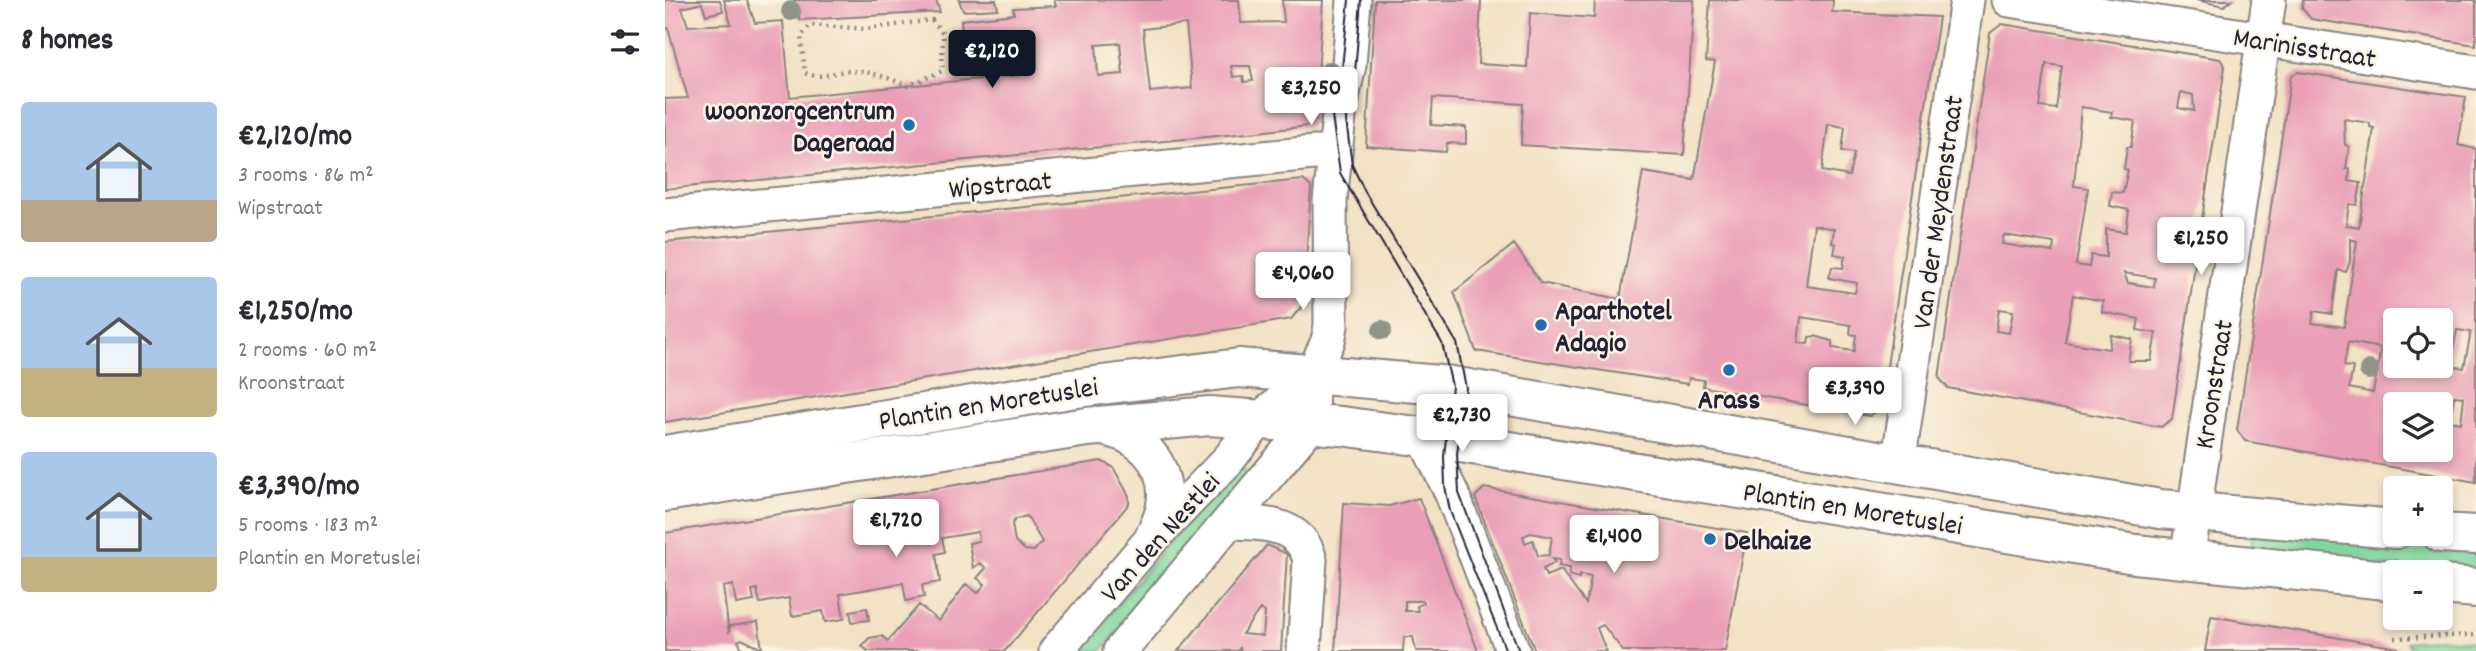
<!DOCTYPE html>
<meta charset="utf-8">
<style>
:root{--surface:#fff;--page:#f7f7f7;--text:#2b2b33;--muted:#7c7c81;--accent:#111827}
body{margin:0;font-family:Dekko,sans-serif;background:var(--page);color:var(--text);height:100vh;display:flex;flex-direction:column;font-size:26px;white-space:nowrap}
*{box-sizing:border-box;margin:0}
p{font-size:23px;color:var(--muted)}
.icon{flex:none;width:38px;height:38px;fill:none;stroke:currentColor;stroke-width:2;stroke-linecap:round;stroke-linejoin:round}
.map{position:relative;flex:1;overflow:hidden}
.sheet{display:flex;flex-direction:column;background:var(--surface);width:665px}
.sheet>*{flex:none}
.tools{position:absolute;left:1718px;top:308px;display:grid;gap:14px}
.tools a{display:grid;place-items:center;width:70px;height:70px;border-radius:7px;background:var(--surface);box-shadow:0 4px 10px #0003;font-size:35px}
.price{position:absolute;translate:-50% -60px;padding:0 16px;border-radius:7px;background:#fff;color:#222;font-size:23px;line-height:46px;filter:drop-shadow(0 2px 4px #0008)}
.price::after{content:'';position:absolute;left:50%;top:42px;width:21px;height:16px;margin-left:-10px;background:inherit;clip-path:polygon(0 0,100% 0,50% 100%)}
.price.on{background:var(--accent);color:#fff}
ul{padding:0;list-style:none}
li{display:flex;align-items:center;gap:21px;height:175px;padding:0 21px}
li span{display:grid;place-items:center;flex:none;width:196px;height:140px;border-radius:7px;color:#555}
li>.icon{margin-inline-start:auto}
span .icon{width:84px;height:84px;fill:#fffc;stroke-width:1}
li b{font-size:30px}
h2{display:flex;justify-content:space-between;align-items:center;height:84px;padding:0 21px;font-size:30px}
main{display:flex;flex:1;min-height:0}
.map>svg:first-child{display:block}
.green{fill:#7fd79c;stroke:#507c6c;stroke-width:2}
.building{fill:#ea9fb7;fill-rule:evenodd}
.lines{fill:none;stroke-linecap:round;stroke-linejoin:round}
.minor-casing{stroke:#8a8280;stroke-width:37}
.secondary-casing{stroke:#8a8280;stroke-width:42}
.path{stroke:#8a8280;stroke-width:4.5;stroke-dasharray:2 5;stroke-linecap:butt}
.minor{stroke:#fff;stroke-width:33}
.secondary{stroke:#fff;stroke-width:38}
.tram{stroke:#22223b;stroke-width:2}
.tree{fill:#8f9689}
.poi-dot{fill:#1f6fb2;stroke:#fcf5e5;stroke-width:2.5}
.labels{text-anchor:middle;stroke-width:5;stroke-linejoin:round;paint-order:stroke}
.street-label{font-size:28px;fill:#22223b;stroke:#fcf5e5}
.poi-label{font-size:28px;font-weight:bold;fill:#22223b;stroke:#fcf5e5;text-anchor:start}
</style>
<main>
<section class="sheet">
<h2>8 homes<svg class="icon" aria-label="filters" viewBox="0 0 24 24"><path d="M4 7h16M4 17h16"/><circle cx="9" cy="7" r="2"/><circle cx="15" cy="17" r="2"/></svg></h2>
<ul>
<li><span style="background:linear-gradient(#a9c7e8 70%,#b9a48a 0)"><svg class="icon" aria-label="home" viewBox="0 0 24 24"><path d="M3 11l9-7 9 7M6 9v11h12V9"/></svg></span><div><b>€2,120/mo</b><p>3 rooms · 86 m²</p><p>Wipstraat</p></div></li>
<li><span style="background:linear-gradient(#a9c7e8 65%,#c2b280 0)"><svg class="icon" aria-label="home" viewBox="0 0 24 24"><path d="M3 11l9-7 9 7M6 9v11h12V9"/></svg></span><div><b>€1,250/mo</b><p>2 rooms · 60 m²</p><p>Kroonstraat</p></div></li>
<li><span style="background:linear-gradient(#a9c7e8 75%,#c2b280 0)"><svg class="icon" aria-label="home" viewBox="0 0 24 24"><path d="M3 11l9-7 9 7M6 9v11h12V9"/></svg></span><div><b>€3,390/mo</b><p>5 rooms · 183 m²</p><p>Plantin en Moretuslei</p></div></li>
</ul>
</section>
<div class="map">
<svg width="1811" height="651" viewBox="0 0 1811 651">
<rect width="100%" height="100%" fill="#fcf5e5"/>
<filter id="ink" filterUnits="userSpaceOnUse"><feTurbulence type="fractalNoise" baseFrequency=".0143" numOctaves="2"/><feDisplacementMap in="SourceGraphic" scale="14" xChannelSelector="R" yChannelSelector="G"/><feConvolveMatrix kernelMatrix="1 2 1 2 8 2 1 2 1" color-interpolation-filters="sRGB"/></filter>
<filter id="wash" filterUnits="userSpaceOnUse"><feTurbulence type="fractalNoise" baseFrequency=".00686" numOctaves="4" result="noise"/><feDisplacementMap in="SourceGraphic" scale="28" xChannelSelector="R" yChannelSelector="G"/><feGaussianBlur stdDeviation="1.57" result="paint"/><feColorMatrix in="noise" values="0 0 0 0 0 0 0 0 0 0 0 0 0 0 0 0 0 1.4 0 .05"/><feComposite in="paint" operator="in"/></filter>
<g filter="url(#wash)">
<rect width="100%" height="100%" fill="#f2e2c4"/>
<path class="green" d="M570 464 584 473 436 651H413Z
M1588 527 1811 550V575L1586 555Z
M1774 638 1809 642 1807 651H1747L1741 642Z"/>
<g id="blocks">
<path class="building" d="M0 0H55L58 11 41 15 37 3 17 8 23 26 66 24 59 0H82L90 23 118 21 125 97 355 75 351 36 298 42 296 20 349 14 348 8 391 6 389 0H574L576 23 619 22 617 0H658L650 120 643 126 593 132 0 189V99L23 98 3 28H0ZM521 24 527 88 485 92 478 29ZM455 43 458 74 433 76 431 45ZM566 66H585L588 81 579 82 578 76 568 77Z
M129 0H271L275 12 135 20Z
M294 0H331L333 9 298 11Z
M710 0H816L813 64 862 67 865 13 929 18 930 0H1029L1019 155 856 145 858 104 768 98 766 125 801 127V144L782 143 781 152 701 146Z
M1045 0H1168L1167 12 1274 17 1216 407 1205 416 1038 387 1039 380 1024 378 1023 384 811 351 789 292 849 244 876 283 955 299 978 172 1029 180 1050 62 1041 61ZM1163 124 1180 127 1177 151 1189 153 1184 176 1157 171ZM1149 225 1169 229 1167 243 1171 244 1169 254 1180 256 1178 268 1167 267 1164 278 1192 283 1190 293 1141 286ZM1136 317 1186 325 1185 334 1191 335 1189 351 1167 348V341L1150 336 1144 337 1143 344 1133 343Z
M1531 0H1567L1559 6Z
M1638 0H1808L1811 1V45L1646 19 1637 8Z
M1337 24 1555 59 1560 66 1507 419 1496 427 1283 388 1274 378 1325 33ZM1381 64 1397 66 1391 109 1375 107ZM1516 92 1528 95 1529 111 1513 108ZM1416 107 1447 112 1446 117 1470 121 1466 147H1462L1459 169 1463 170 1458 193 1447 192 1445 206 1464 210 1461 232 1441 229V257L1426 255 1424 267 1411 265 1423 188 1409 186ZM1339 235 1389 243 1388 252 1337 244ZM1459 273 1490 278 1489 287 1463 283ZM1408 295 1438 301 1437 312 1474 319 1472 330 1491 333 1486 361H1463L1467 339 1446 335 1444 349 1400 342ZM1334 309 1348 311 1344 333 1331 331Z
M1633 72 1801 97 1793 145 1811 149V482L1580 441 1572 430 1623 95 1626 76ZM1679 119 1705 123V127L1709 128 1694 227 1681 225 1684 204 1692 205 1696 183 1684 181 1685 169H1681L1684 146 1680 145ZM1685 239 1692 241 1679 327 1647 323 1649 311 1667 314 1673 270 1681 272 1685 261ZM1731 320H1776V366H1731ZM1792 330 1806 332 1799 368 1785 366ZM1683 342 1716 348 1708 393 1684 388 1688 367 1679 366ZM1789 396 1799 397 1796 423 1785 421ZM1731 404H1776V450H1731Z
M638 180 646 187 638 305 626 319 0 422V242Z
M436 461 448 467 464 496V504L340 651H203L197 646 204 638 217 636 223 641 254 605 274 621 301 584 313 593 320 584 312 578 321 568 315 563 308 568 304 543 314 541 313 532 277 538 280 552 271 554 275 582 257 585 259 597 241 601 238 583 175 594 179 619 160 622 158 611 127 616 124 598 95 603 92 589 87 590 89 601 71 604 68 585 58 587 64 633 65 626 93 622 97 649 77 639 73 641 78 651H0V533ZM362 516 377 542 369 551 360 550 350 542 347 524 350 519Z
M819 488 1082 533 1060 651H958L938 625 932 628 941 651H870L810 497ZM866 533 887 537 884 555 873 556 868 540 860 543 858 536ZM887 559 895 560 894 566 905 568 904 575 914 578 915 575 926 577 921 604 896 570 881 576 878 569 890 563Z
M754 498 813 651H751L748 637H739L738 651H670L679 503 724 506ZM740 601H758L759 603 752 606 753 611H740Z
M602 545 622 554 616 651H575V647L573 651H513ZM595 609 600 612 598 636 577 634Z
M202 608 204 620 187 622 185 611Z
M1546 616 1733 648 1735 651H1540Z"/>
</g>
</g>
<g filter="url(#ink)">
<use href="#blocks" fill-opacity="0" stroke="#8a8280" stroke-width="2"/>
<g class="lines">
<defs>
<path id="minor" d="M1344 0 1811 72
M0 215 649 153H670
M432 428C473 432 507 463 498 508 496 519 490 529 486 539
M759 437 787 494 848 651
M1233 465 1302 0
M566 522C599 523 636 523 645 560L639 651
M1522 561 1604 0
M391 651 485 541 564 459 595 419 647 376
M455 651 646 424 647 376 663 341 666 326 665 201 675 107 684 65 689 0"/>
<path id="secondary" d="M0 455 405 389 574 368 787 386 1495 509 1731 529
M0 492 422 427 545 416 676 426 759 437 1470 554 1731 581
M1776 533 1811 535
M1776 585 1811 588"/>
</defs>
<use href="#minor" class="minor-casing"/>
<use href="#secondary" class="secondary-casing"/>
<path class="path" d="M267 20 278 33 277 71 243 86C222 77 206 71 183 71 166 72 157 80 140 73L136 37 145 25 202 29Z
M1730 638 1811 635"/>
<use href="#minor" class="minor"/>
<use href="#secondary" class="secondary"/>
<path class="tram" d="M684 0 677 68 667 116 675 173 777 343 787 386 779 456 780 486 785 511 841 651
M696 0 690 72 681 120 687 165 700 192 792 343 801 388 792 454 794 493 854 651"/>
</g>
<g class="tree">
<circle cx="126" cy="11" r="10"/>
<circle cx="665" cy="71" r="10"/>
<circle cx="717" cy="330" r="10"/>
<circle cx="1704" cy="370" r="10"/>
</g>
</g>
<g class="poi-dot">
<circle cx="244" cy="125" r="7"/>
<circle cx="876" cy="325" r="7"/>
<circle cx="1064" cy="370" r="7"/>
<circle cx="1045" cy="539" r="7"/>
</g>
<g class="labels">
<g class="street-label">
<text transform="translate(1640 46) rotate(9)" y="10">Marinisstraat</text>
<text transform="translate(335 183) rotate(-5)" y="10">Wipstraat</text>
<text transform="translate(1271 212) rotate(-82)" y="10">Van der Meydenstraat</text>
<text transform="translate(1547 384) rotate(-81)" y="10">Kroonstraat</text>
<text transform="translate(323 402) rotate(-9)" y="10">Plantin en Moretuslei</text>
<text transform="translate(1188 507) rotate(9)" y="10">Plantin en Moretuslei</text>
<text transform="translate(494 536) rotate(-48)" y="10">Van den Nestlei</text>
</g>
<g class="poi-label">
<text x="230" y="119" text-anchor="end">woonzorgcentrum<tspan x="230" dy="32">Dageraad</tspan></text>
<text x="890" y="319">Aparthotel<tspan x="890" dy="32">Adagio</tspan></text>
<text x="1064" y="408" text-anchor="middle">Arass</text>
<text x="1059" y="549">Delhaize</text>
</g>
</g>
</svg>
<div class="tools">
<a><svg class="icon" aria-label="locate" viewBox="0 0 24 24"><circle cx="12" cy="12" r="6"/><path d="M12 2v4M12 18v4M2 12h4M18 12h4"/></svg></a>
<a><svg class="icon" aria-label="layers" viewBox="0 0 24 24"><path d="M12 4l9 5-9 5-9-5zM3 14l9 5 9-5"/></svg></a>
<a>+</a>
<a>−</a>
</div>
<b class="price on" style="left:327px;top:90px">€2,120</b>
<b class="price" style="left:646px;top:127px">€3,250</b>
<b class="price" style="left:1536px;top:277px">€1,250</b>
<b class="price" style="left:638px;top:312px">€4,060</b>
<b class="price" style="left:1190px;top:427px">€3,390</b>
<b class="price" style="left:797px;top:454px">€2,730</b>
<b class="price" style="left:231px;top:559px">€1,720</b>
<b class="price" style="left:949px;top:575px">€1,400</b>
</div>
</main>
